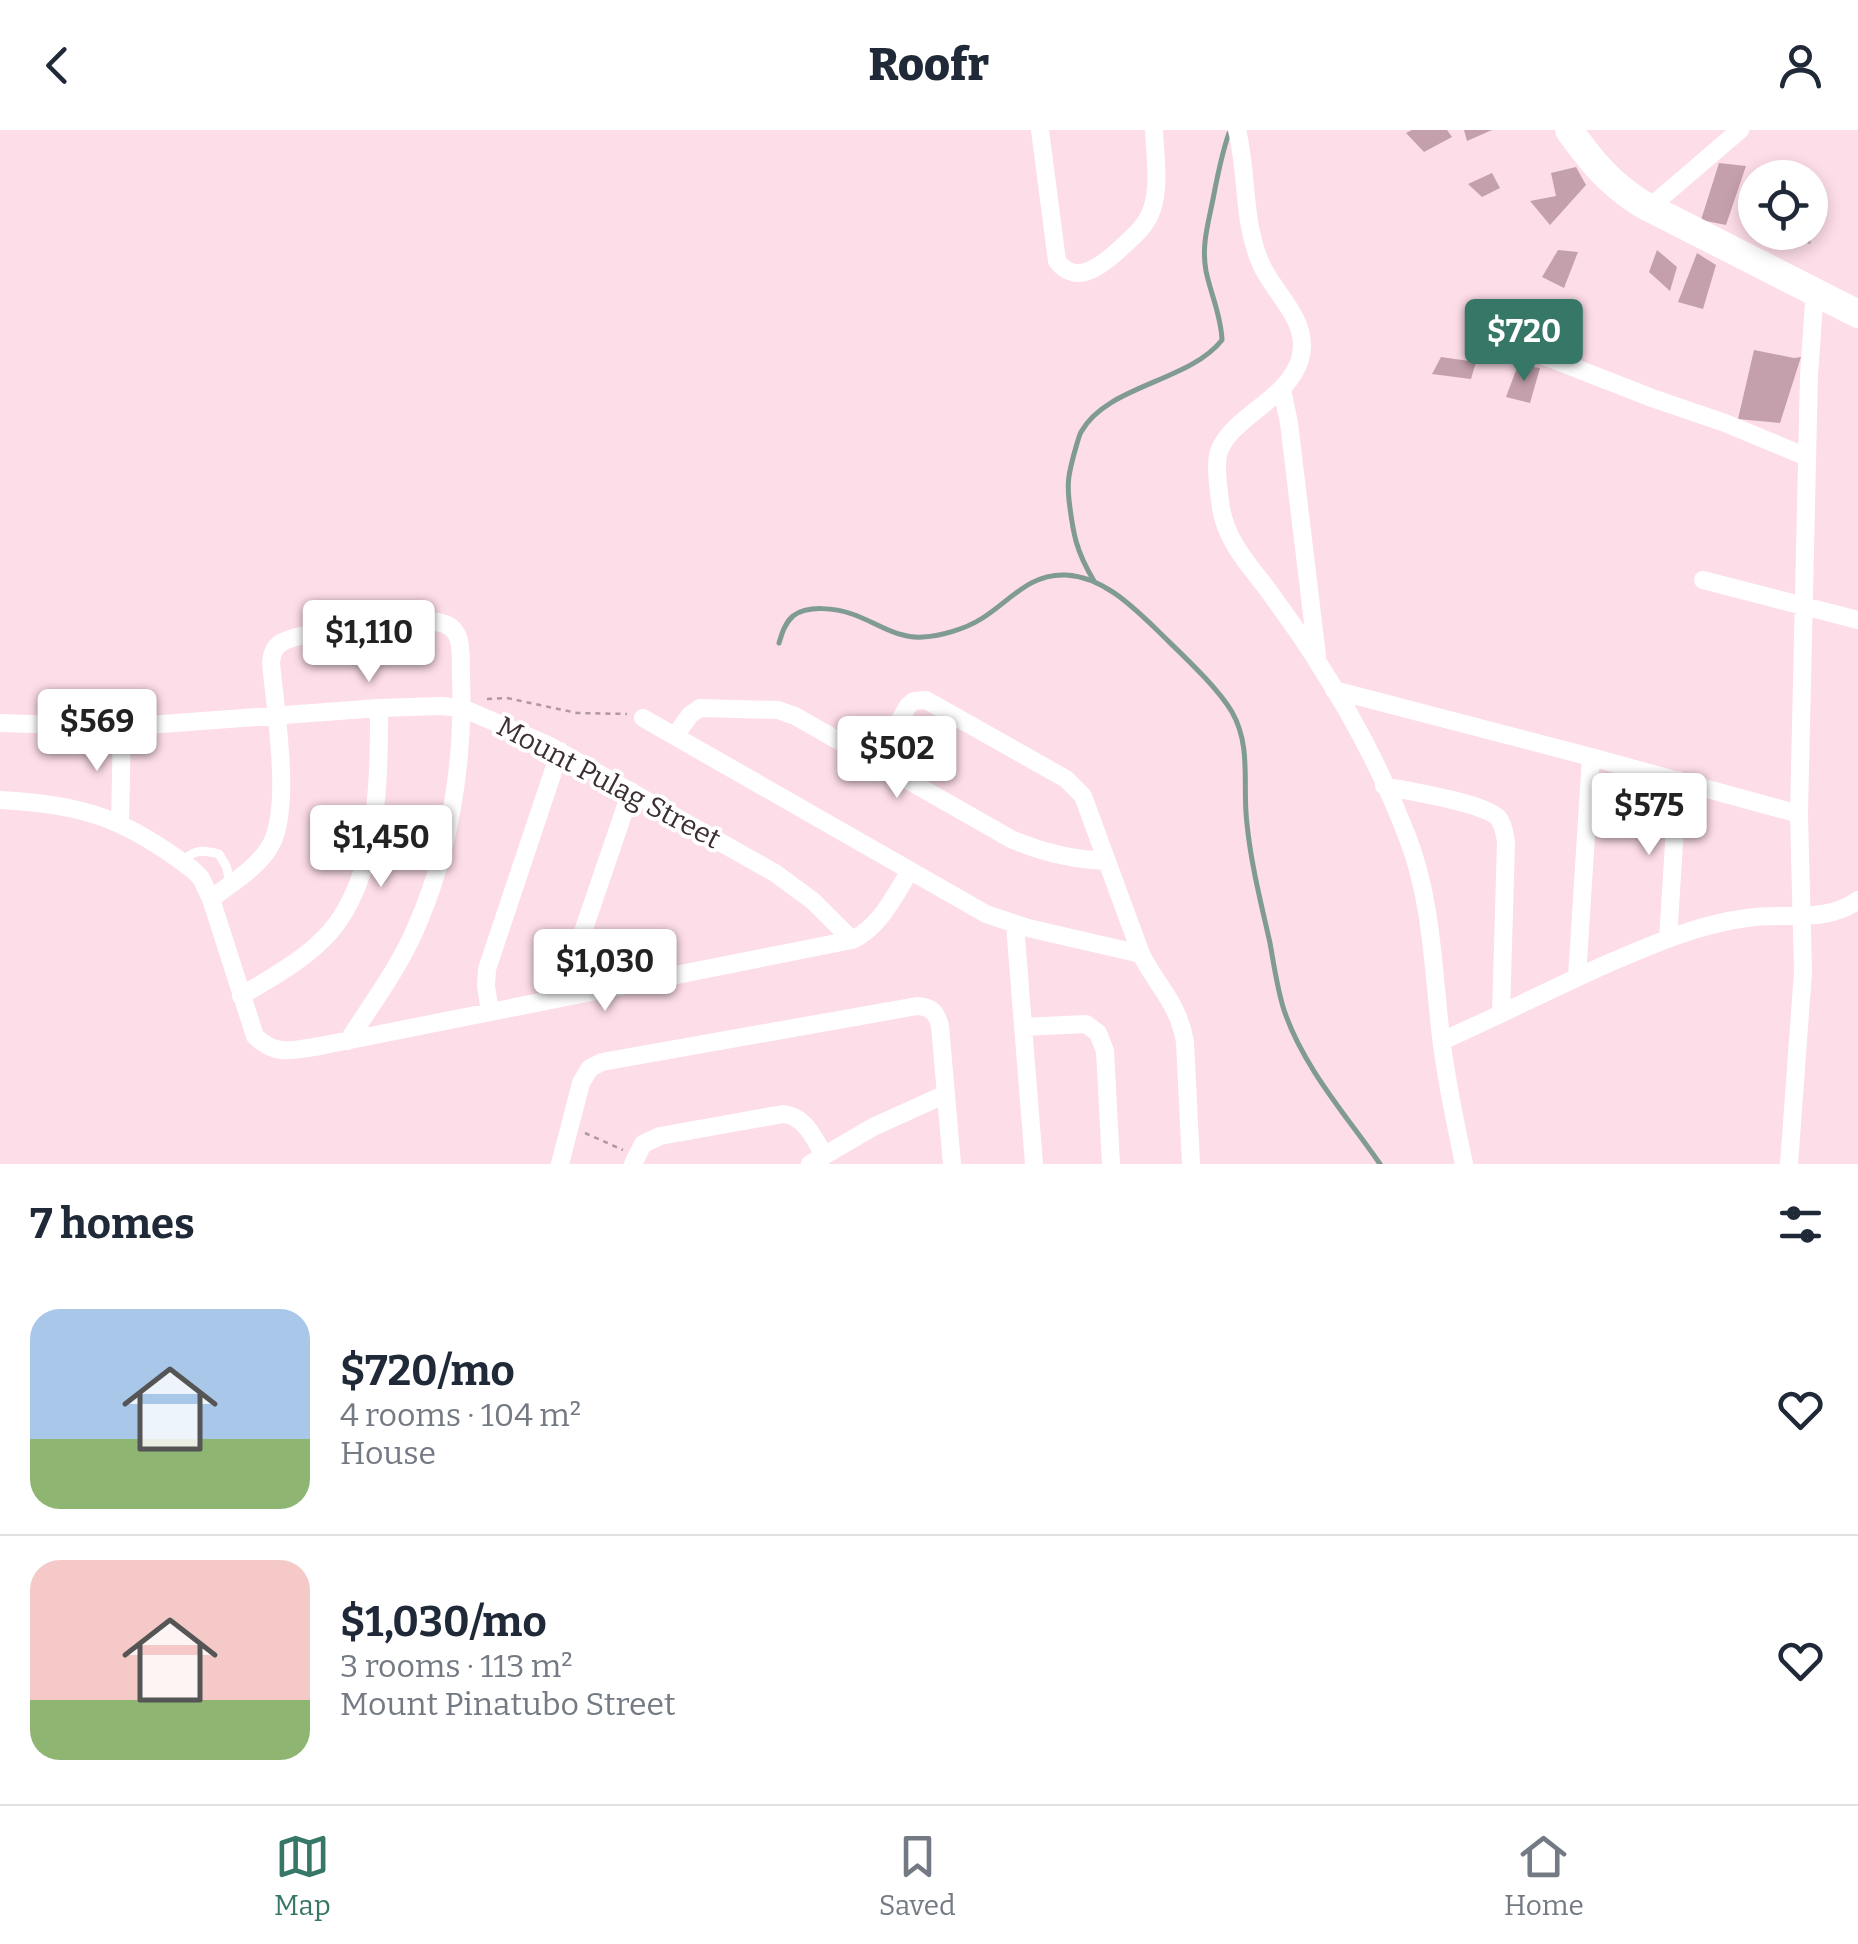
<!DOCTYPE html>
<meta charset="utf-8">
<style>
:root{--surface:#fff;--page:#f6f6f7;--text:#1f2937;--muted:#747a83;--line:#e0e1e3;--accent:#367768}
body{margin:0;font-family:Bitter,serif;background:var(--page);color:var(--text);height:100vh;display:flex;flex-direction:column;font-size:38px;white-space:nowrap}
*{box-sizing:border-box;margin:0}
p{font-size:32px;color:var(--muted)}
.icon{flex:none;width:55px;height:55px;fill:none;stroke:currentColor;stroke-width:2;stroke-linecap:round;stroke-linejoin:round}
.map{position:relative;height:1034px;overflow:hidden}
.sheet{display:flex;flex-direction:column;background:var(--surface);flex:1}
.sheet>*{flex:none}
.buttons{position:absolute;left:1738px;top:30px;display:grid;gap:20px}
.buttons a{display:grid;place-items:center;width:90px;height:90px;border-radius:50%;background:var(--surface);box-shadow:0 5px 15px #0003;font-size:50px}
.price{position:absolute;translate:-50% -85px;padding:0 22px;border-radius:10px;background:#fff;color:#222;font-size:32px;line-height:65px;filter:drop-shadow(0 2px 5px #0008)}
.price::after{content:'';position:absolute;left:50%;top:60px;width:30px;height:22px;margin-left:-15px;background:inherit;clip-path:polygon(0 0,100% 0,50% 100%)}
.price.selected{background:var(--accent);color:#fff}
ul{padding:0;list-style:none}
li{display:flex;align-items:center;gap:30px;height:250px;padding:0 30px}
li+li{border-top:2px solid var(--line)}
li span{display:grid;place-items:center;flex:none;width:280px;height:200px;border-radius:30px;color:#555}
li>.icon{margin-inline-start:auto}
span .icon{width:120px;height:120px;fill:#fffc;stroke-width:1}
li b{font-size:42px}
h2{display:flex;justify-content:space-between;align-items:center;height:120px;padding:0 30px;font-size:42px}
header{display:flex;justify-content:space-between;align-items:center;height:130px;padding:0 30px;background:var(--surface);font-size:45px;font-weight:800}
.tab-bar{display:flex;justify-content:space-around;align-items:center;height:140px;border-top:2px solid var(--line);background:var(--surface);font-size:28px;color:var(--muted)}
.tab-bar a{display:grid;justify-items:center;gap:5px}
.tab-bar .selected{color:var(--accent)}
.map>svg:first-child{display:block}
.lines{fill:none;stroke-linecap:round;stroke-linejoin:round}
.stream{stroke:#809a94;stroke-width:5}
.building{fill:#c4a0ac}
.path{stroke:#b097a0;stroke-width:2.5;stroke-dasharray:5 5;stroke-linecap:butt}
.service{stroke:#fff;stroke-width:9}
.minor{stroke:#fff;stroke-width:18}
.secondary{stroke:#fff;stroke-width:28}
.labels{text-anchor:middle;stroke-width:8;stroke-linejoin:round;paint-order:stroke}
.street-label{font-size:28px;fill:#3c2e33;stroke:#fff}
</style>
<header><svg class="icon" aria-label="back" viewBox="0 0 24 24"><path d="M15 5l-7 7 7 7"/></svg>Roofr<svg class="icon" aria-label="person" viewBox="0 0 24 24"><circle cx="12" cy="8" r="4"/><path d="M4 21q1-7 8-7t8 7"/></svg></header>
<div class="map">
<svg width="1858" height="1034" viewBox="0 0 1858 1034">
<rect width="100%" height="100%" fill="#fddde8"/>
<g class="lines">
<path class="stream" d="M1094 451C1076 421 1073 404 1069 370 1067 351 1069 343 1074 324 1076 318 1078 308 1081 302 1107 255 1189 252 1222 210 1221 185 1211 165 1206 141 1201 114 1209 91 1214 64 1218 43 1222 23 1229 3
M779 513C782 503 785 493 793 486 807 475 836 478 852 484 876 492 896 509 923 507 941 506 965 499 981 489 1009 472 1029 443 1066 445 1102 447 1130 474 1155 498 1178 521 1216 555 1232 582 1252 617 1242 656 1247 694 1251 734 1261 773 1270 813 1274 835 1277 858 1284 880 1303 937 1346 985 1380 1034"/>
</g>
<path class="building" d="M1412 0H1447L1452 7 1424 22 1406 3Z
M1464 0H1492L1467 11Z
M1719 33 1746 36 1726 95 1701 90Z
M1576 37 1586 55 1550 95 1530 71 1556 66 1551 43Z
M1492 43 1500 58 1482 67 1468 54Z
M1810 64 1826 65 1810 114 1787 108 1789 102H1810Z
M1558 120 1578 122 1564 158 1542 147Z
M1657 120 1677 137 1670 161 1649 142Z
M1697 123 1716 135 1703 179 1678 172Z
M1754 220 1794 228 1801 227 1780 293 1738 289Z
M1441 227 1476 232 1471 249 1432 244Z
M1518 235 1540 238 1530 273 1506 267Z"/>
<g class="lines">
<path class="path" d="M487 569 507 568 577 583 627 584
M585 1003 623 1020"/>
<path class="service" d="M183 731C195 719 203 720 219 724L226 736 231 754"/>
<path class="minor" d="M1040 0 1057 131C1077 158 1105 133 1123 116 1134 106 1147 95 1152 79 1160 55 1155 25 1154 0
M1237 0C1248 44 1242 91 1261 134 1274 164 1311 191 1300 229 1289 270 1227 288 1218 325 1215 340 1219 363 1221 378 1226 409 1246 432 1265 456 1283 481 1301 505 1317 531 1352 585 1384 646 1407 706 1432 769 1433 840 1441 907 1446 950 1455 992 1464 1034
M1649 78 1740 0
M1478 200 1652 268 1725 293 1807 327
M1282 259 1289 293 1317 526
M1703 450 1858 490
M1334 560 1591 627 1799 684
M643 588 986 784 1028 798 1141 824
M0 593 122 597 379 578 441 576 462 578 548 615 775 743 813 771 852 810
M675 606 690 585 700 578 778 580 795 586 1011 709C1041 722 1074 730 1107 731
M876 631 908 576 914 571 926 570 1066 649 1083 666 1141 824C1158 858 1178 872 1185 912L1191 1034
M1384 656C1407 661 1487 673 1499 689 1504 696 1505 705 1506 712L1501 884
M0 670C84 674 126 689 193 740L201 748 211 769 255 906C276 927 294 920 320 916L852 810C880 797 894 766 910 741
M120 693 122 597
M211 769C230 754 256 739 269 718 293 681 275 579 271 533 272 525 273 518 281 513 300 499 407 495 437 492 466 496 460 524 461 547 464 633 450 721 415 800 398 839 371 875 348 911
M1015 795 1034 1034
M1668 809 1678 650
M1577 847 1591 627
M577 865 573 843 574 828 631 661
M241 866C272 847 305 830 330 802 379 745 379 649 379 578
M490 882 486 856 487 839 560 621
M1023 897 1086 894 1098 903 1105 921 1111 1034
M1442 911C1498 886 1553 858 1609 833 1653 814 1699 794 1747 788 1784 782 1826 794 1858 770
M560 1034 581 953 590 938 602 932 917 876C932 877 936 882 940 896L952 1034
M633 1034 643 1014 660 1006 783 984C805 986 813 1007 824 1025
M810 1034 873 997 946 964
M1789 1034 1803 842 1799 684 1809 245 1815 160"/>
<path class="secondary" d="M1569 0C1592 32 1609 53 1642 74L1858 184"/>
</g>
<g class="labels">
<g class="street-label">
<text transform="translate(609 652) rotate(28)" y="10">Mount Pulag Street</text>
</g>
</g>
</svg>
<div class="buttons">
<a><svg class="icon" aria-label="locate" viewBox="0 0 24 24"><circle cx="12" cy="12" r="6"/><path d="M12 2v4M12 18v4M2 12h4M18 12h4"/></svg></a>
</div>
<b class="price selected" style="left:1524px;top:254px">$720</b>
<b class="price" style="left:369px;top:555px">$1,110</b>
<b class="price" style="left:97px;top:644px">$569</b>
<b class="price" style="left:897px;top:671px">$502</b>
<b class="price" style="left:1649px;top:728px">$575</b>
<b class="price" style="left:381px;top:760px">$1,450</b>
<b class="price" style="left:605px;top:884px">$1,030</b>
</div>
<section class="sheet">
<h2>7 homes<svg class="icon" aria-label="filters" viewBox="0 0 24 24"><path d="M4 7h16M4 17h16"/><circle cx="9" cy="7" r="2"/><circle cx="15" cy="17" r="2"/></svg></h2>
<ul>
<li><span style="background:linear-gradient(#a9c7e8 65%,#8fb573 0)"><svg class="icon" aria-label="home" viewBox="0 0 24 24"><path d="M3 11l9-7 9 7M6 9v11h12V9"/></svg></span><div><b>$720/mo</b><p>4 rooms · 104 m²</p><p>House</p></div><svg class="icon" aria-label="heart" viewBox="0 0 24 24"><path d="M12 20l-8-8c-3-5 5-10 8-4 3-6 11-1 8 4z"/></svg></li>
<li><span style="background:linear-gradient(#f6c9c9 70%,#8fb573 0)"><svg class="icon" aria-label="home" viewBox="0 0 24 24"><path d="M3 11l9-7 9 7M6 9v11h12V9"/></svg></span><div><b>$1,030/mo</b><p>3 rooms · 113 m²</p><p>Mount Pinatubo Street</p></div><svg class="icon" aria-label="heart" viewBox="0 0 24 24"><path d="M12 20l-8-8c-3-5 5-10 8-4 3-6 11-1 8 4z"/></svg></li>
</ul>
</section>
<nav class="tab-bar">
<a class="selected"><svg class="icon" aria-label="map" viewBox="0 0 24 24"><path d="M3 6l6-2 6 2 6-2v14l-6 2-6-2-6 2zM9 4v14M15 6v14"/></svg>Map</a>
<a><svg class="icon" aria-label="saved" viewBox="0 0 24 24"><path d="M7 4h10v16l-5-4-5 4z"/></svg>Saved</a>
<a><svg class="icon" aria-label="home" viewBox="0 0 24 24"><path d="M3 11l9-7 9 7M6 9v11h12V9"/></svg>Home</a>
</nav>
